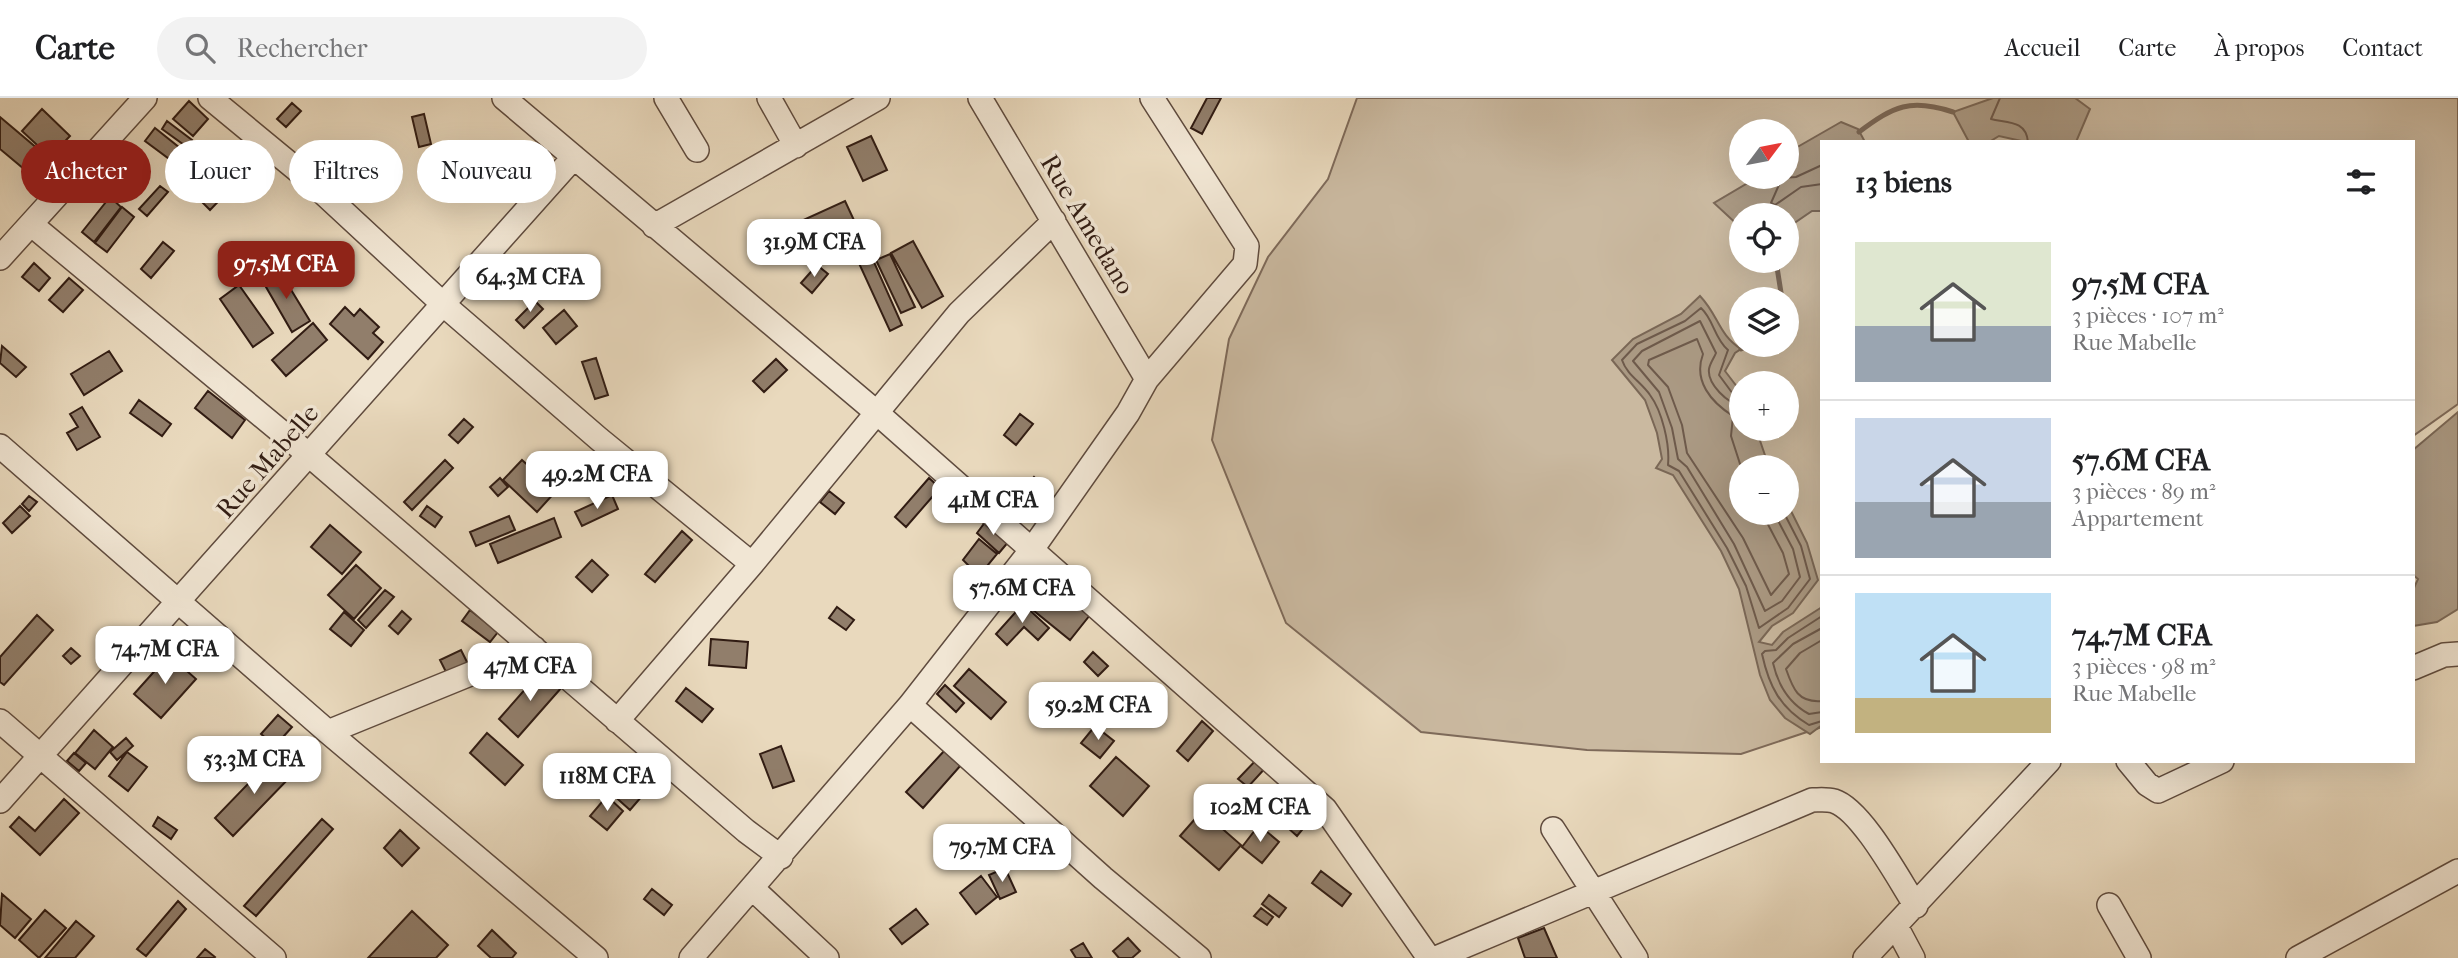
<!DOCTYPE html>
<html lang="fr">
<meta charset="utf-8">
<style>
:root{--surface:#fff;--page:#f2f2f2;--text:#202124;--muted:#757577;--line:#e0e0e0;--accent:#8f2418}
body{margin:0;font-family:"IM FELL French Canon",serif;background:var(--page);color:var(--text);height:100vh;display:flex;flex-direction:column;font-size:26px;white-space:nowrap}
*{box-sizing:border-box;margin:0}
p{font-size:23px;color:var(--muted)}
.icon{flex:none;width:38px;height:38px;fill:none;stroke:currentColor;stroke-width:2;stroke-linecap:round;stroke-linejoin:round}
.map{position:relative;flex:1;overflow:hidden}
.panel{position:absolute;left:1820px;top:42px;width:595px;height:623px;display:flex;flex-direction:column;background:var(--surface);border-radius:0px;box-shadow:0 7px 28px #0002}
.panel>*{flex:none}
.hud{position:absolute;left:21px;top:42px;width:665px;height:63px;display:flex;gap:14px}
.needle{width:46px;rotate:58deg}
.buttons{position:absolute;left:1729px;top:21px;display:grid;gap:14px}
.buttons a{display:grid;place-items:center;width:70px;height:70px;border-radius:50%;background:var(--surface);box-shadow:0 7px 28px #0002;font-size:35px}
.price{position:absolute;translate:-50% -60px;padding:0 16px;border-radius:14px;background:#fff;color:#222;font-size:23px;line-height:46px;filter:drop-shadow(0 2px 4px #0008)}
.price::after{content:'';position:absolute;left:50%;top:42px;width:21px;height:16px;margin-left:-10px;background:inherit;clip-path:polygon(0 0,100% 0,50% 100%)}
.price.current{background:var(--accent);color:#fff}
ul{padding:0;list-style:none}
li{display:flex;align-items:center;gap:21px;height:175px;padding:0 35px}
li+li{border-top:2px solid var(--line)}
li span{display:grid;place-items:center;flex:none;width:196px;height:140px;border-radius:0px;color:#555}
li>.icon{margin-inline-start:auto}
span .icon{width:84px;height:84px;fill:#fffc;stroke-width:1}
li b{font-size:30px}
h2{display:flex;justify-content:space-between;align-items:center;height:84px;padding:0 35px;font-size:30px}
.pill{padding:0 24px;border-radius:32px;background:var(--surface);box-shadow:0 7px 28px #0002;font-size:24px;line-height:63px}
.pill.current{background:var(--accent);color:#fff}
header{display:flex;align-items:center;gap:42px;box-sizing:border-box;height:98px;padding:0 35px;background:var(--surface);border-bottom:2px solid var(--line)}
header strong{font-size:33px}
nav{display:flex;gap:38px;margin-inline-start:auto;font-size:24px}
.search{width:490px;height:63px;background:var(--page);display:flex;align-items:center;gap:18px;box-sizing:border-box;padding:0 24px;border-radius:38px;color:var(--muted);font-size:26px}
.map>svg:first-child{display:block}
.green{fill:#cab9a0;stroke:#7e6a5a;stroke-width:2;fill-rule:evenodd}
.water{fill:#aa9983;stroke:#7a6756;stroke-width:2}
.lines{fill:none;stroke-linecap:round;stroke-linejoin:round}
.shore{stroke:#6e5a4b;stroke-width:2}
.stream{stroke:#7a6756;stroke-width:5}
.building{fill:#917e6b;stroke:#311c13;stroke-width:2}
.minor-casing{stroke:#5f4b3e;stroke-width:26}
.minor{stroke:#f1e6d4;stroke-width:23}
.labels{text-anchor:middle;stroke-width:7;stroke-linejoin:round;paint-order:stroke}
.street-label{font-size:26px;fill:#311c13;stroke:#f1e6d4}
</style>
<header>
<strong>Carte</strong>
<div class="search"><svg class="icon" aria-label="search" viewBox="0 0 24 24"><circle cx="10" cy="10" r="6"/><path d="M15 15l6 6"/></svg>Rechercher</div>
<nav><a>Accueil</a><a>Carte</a><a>À propos</a><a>Contact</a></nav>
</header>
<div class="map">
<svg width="2458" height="860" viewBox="0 0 2458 860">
<rect width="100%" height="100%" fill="#e9d9bd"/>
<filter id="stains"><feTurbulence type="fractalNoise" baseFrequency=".00286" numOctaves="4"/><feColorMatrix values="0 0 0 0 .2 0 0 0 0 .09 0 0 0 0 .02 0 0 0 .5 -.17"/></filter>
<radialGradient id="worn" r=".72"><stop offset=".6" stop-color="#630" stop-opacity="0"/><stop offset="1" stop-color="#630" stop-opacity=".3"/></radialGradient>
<path class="green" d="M1357 0H2458V306L2413 338V44H1822V629L1741 656 1587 652 1421 634 1286 525 1212 342 1229 241 1268 159 1328 81ZM1741 33H1787V79H1741ZM1741 117H1787V163H1741ZM1741 201H1787V247H1741ZM1741 285H1787V331H1741ZM1741 369H1787V415H1741Z"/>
<path class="water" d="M1993 0H2075L2090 11 2076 44H2026L1999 38 1989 44H1969L1953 14Z
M1841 24 1858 31 1865 44H1822V113H1812L1787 130V117H1741V130L1714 105 1758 79H1787V55Z
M1700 198C1719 218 1718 236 1741 251L1735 255 1725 273 1741 294V331H1756L1769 369H1741V415H1787V405L1807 445 1818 482 1793 515 1772 528 1759 544 1772 547 1783 534 1822 509V627L1810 636 1785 620 1770 602 1760 577 1739 491 1721 453 1673 377 1656 370 1662 361 1657 335 1645 302 1612 262 1633 241 1681 216Z
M2458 314V511L2437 524 2413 528V492L2418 481 2413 477V352Z"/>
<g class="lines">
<path class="shore" d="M2000 0 1991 21C2007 25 2026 22 2028 44
M1822 67 1796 79 1782 80 1771 105 1775 107 1801 89 1822 86
M1741 298 1733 296 1719 277 1728 252C1714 240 1714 222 1701 210L1685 223 1637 246 1622 262C1627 277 1641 284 1650 297 1662 313 1670 346 1668 367L1679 373 1727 450 1746 488 1759 530 1788 510 1810 481 1801 448 1784 415
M1741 307C1728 306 1707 286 1709 271 1710 265 1714 260 1716 255L1700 223 1642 253 1633 263 1659 294 1672 330 1678 361 1687 369 1734 446 1765 513 1782 503 1800 479 1793 451 1774 415
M1741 369 1731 338 1733 318C1711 304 1693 283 1703 256L1697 241 1649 262 1648 267 1668 289 1682 327 1687 355 1743 440 1771 497 1789 476 1783 455 1762 415
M1822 518 1788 540 1776 552 1765 553 1762 556C1769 588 1780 610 1809 627L1822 623
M1822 530 1793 546 1773 565C1778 587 1789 605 1809 616L1822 614
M1822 542 1800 555 1786 571C1793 591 1798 605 1822 603"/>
<path class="stream" d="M1859 34C1894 8 1910 0 1953 14
M1776 163 1782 201
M1741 251 1753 247"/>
</g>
<path class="building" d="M1207 0H1221L1202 36 1191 30Z
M189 3 208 21 193 38 173 21Z
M292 5 301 13 286 29 277 21Z
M42 11 70 38 50 59 22 33Z
M424 16 431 46 419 49 412 19Z
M0 19 45 57 30 76 0 51Z
M167 23 192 42 187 49 162 31Z
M155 30 185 54 176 66 145 43Z
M871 38 887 72 863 83 847 49Z
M224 78 234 87 210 112 201 103Z
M160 88 168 94 147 118 139 111Z
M110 99 121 109 94 144 82 134Z
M845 103 859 133 813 154 799 124Z
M122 109 134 119 107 154 95 145Z
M913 143 943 198 922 210 891 155Z
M163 144 174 153 151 180 141 171Z
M865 144 902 227 890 233 852 150Z
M890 156 915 209 901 215 876 162Z
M34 165 50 180 39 193 22 179Z
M817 167 828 176 812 195 801 185Z
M279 172 310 223 292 234 262 182Z
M69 180 83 192 63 214 49 202Z
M239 187 273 235 253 249 220 201Z
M535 203 543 211 524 230 516 222Z
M345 209 354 218 360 211 379 229 373 235 383 244 368 261 330 226Z
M564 212 577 228 556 246 543 230Z
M313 225 327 242 286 278 272 262Z
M2 248 26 269 16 279 0 265Z
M109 253 122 273 84 297 71 276Z
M596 260 608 297 595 301 582 264Z
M776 261 787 272 764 294 753 283Z
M208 293 245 322 232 340 195 310Z
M139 302 171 326 162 338 130 315Z
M82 309 100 339 77 352 67 335 78 329 70 316Z
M1020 316 1033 326 1016 347 1004 337Z
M464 321 473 329 458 345 449 337Z
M445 362 453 370 412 412 404 404Z
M522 362 556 393 537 414 503 382Z
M584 364 593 373 578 390 568 381Z
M560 375 568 383 558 394 550 387Z
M1034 379 1047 391 1028 413 1015 401Z
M500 380 508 389 498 398 490 389Z
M929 380 940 390 906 429 895 419Z
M829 393 844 405 835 416 820 404Z
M612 397 618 411 582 428 575 414Z
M29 398 37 404 29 413 22 406Z
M20 408 30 418 12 435 3 425Z
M427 408 442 419 435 429 420 418Z
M509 418 515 432 476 448 470 434Z
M554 420 561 439 498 465 490 446Z
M986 423 1009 443 999 455 977 435Z
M330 427 361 454 342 476 311 449Z
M682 433 692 442 655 484 645 476Z
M979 441 997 456 979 478 963 462Z
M592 462 608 477 592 494 576 479Z
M356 467 381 490 354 521 328 497Z
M1045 488 1056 497 1059 492 1090 517 1070 542 1028 508Z
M385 492 394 499 366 530 358 522Z
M1023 506 1049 530 1038 542 1024 529 1007 547 996 536Z
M837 509 854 522 846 532 829 520Z
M470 512 498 534 490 544 462 523Z
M402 513 411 521 398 536 389 528Z
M344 514 364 532 351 548 330 531Z
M37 517 53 532 4 587 0 584V559Z
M711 541 748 544 746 570 709 567Z
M71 550 80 558 71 566 63 558Z
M461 552 468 566 447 576 440 562Z
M1093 554 1108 568 1098 578 1084 564Z
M169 557 196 581 161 620 134 596Z
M969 571 1006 604 991 621 954 588Z
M542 572 562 589 518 639 499 621Z
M945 587 964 605 956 614 937 596Z
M686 590 713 611 702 624 676 603Z
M1058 595 1076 606 1062 627 1044 616Z
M278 617 292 629 275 648 261 636Z
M1202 623 1213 633 1188 663 1177 653Z
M1095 628 1114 643 1100 660 1081 645Z
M94 632 113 649 95 671 75 655Z
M487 635 523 667 505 687 470 655Z
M126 640 133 648 117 662 110 654Z
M781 648 794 683 773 690 760 656Z
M945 652 961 667 923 710 906 694Z
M127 654 147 669 128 693 109 678Z
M74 655 86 665 79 673 67 663Z
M275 658 293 676 233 738 215 720Z
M1116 659 1149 688 1123 718 1090 688Z
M1259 659 1268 667 1248 689 1238 681Z
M629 674 648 691 630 712 611 695Z
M607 698 623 713 607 732 590 718Z
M64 701 79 715 40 757 10 729 19 719 35 733Z
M1310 704 1319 711 1297 738 1288 730Z
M1202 713 1241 747 1219 772 1180 738Z
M158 719 177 732 171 741 153 728Z
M322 721 333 731 256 818 244 808Z
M1259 727 1279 744 1262 765 1242 749Z
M400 732 419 750 402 768 384 750Z
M1005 770 1016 794 1000 801 989 777Z
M1321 773 1351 796 1342 808 1312 785Z
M981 778 997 799 976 816 960 795Z
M652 791 672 807 664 817 644 801Z
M2 796 31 821 15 840 0 827Z
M1269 797 1286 810 1279 819 1262 806Z
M178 803 186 811 146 858 137 851Z
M1261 810 1273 819 1267 827 1254 818Z
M916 811 928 826 902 846 890 831Z
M45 812 66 830 39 860 19 842Z
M412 813 448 847 436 860H368Z
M76 823 94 838 75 860H45Z
M1544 830 1557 860H1525L1518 840Z
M492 832 516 855 512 860H491L478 848Z
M1128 840 1140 853 1132 860H1119L1113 853Z
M1083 845 1092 860H1076L1071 852Z
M205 851 215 859 214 860H197Z"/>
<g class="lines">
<defs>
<path id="minor" d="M210 0 307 80 444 207 599 341 752 466
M504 0 876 314 1325 711 1429 860
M666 0 697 52
M769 0 796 48
M980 0 1147 281
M32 127 309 357 746 733 781 759
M654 128 878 0
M0 160 145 0
M0 348 328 634 596 860
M2413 570 2444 557 2458 556
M910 607 1103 780 1199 860
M0 623 274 860
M617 623 752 466 959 215 1054 123
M328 634 534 550
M2128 663 2147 686 2158 693 2222 663
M0 703 574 59
M1553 731 1636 860
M753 791 827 860
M2109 807 2139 860
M1896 828 1913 860
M691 860 910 607 1033 450 1128 315 1147 281 1245 166 1247 148 1152 0
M1436 860 1812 702C1819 702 1827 701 1834 703 1862 712 1899 782 1916 808
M1865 860 2049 663
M2298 860 2458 773"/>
</defs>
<use href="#minor" class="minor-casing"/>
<use href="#minor" class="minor"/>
</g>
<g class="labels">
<g class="street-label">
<text transform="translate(1088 126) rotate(59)" y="9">Rue Amedano</text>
<text transform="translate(267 363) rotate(-49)" y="9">Rue Mabelle</text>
</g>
</g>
<rect width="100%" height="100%" filter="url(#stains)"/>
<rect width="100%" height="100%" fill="url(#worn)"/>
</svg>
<div class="buttons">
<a><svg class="needle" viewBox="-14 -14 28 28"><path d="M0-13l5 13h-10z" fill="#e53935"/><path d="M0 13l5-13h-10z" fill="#757577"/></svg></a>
<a><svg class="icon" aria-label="locate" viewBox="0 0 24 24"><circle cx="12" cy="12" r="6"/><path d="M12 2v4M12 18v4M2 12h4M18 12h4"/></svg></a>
<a><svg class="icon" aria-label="layers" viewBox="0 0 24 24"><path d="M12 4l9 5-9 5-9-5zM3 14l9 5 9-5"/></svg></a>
<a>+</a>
<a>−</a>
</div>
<b class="price" style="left:814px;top:181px">31.9M CFA</b>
<b class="price current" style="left:286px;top:203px">97.5M CFA</b>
<b class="price" style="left:530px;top:216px">64.3M CFA</b>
<b class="price" style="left:597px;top:413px">49.2M CFA</b>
<b class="price" style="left:993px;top:439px">41M CFA</b>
<b class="price" style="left:1022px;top:527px">57.6M CFA</b>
<b class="price" style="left:165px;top:588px">74.7M CFA</b>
<b class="price" style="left:530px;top:605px">47M CFA</b>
<b class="price" style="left:1098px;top:644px">59.2M CFA</b>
<b class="price" style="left:254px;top:698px">53.3M CFA</b>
<b class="price" style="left:607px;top:715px">118M CFA</b>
<b class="price" style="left:1260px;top:746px">102M CFA</b>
<b class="price" style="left:1002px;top:786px">79.7M CFA</b>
<div class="hud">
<a class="pill current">Acheter</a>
<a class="pill">Louer</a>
<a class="pill">Filtres</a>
<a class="pill">Nouveau</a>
</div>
<section class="panel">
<h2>13 biens<svg class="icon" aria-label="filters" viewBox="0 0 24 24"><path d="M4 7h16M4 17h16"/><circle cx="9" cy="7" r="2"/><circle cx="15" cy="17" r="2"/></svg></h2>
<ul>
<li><span style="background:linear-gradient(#dfe7d0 60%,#9aa5b1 0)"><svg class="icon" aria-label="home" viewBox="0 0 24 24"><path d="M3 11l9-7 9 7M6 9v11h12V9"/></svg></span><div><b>97.5M CFA</b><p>3 pièces · 107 m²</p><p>Rue Mabelle</p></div></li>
<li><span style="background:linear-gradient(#c9d6e8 60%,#9aa5b1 0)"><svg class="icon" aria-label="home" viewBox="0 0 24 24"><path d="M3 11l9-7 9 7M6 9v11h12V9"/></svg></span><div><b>57.6M CFA</b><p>3 pièces · 89 m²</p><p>Appartement</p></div></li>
<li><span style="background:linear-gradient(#bfe0f5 75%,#c2b280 0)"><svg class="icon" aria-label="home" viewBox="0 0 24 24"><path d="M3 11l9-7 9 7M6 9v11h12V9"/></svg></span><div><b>74.7M CFA</b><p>3 pièces · 98 m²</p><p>Rue Mabelle</p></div></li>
</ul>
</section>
</div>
